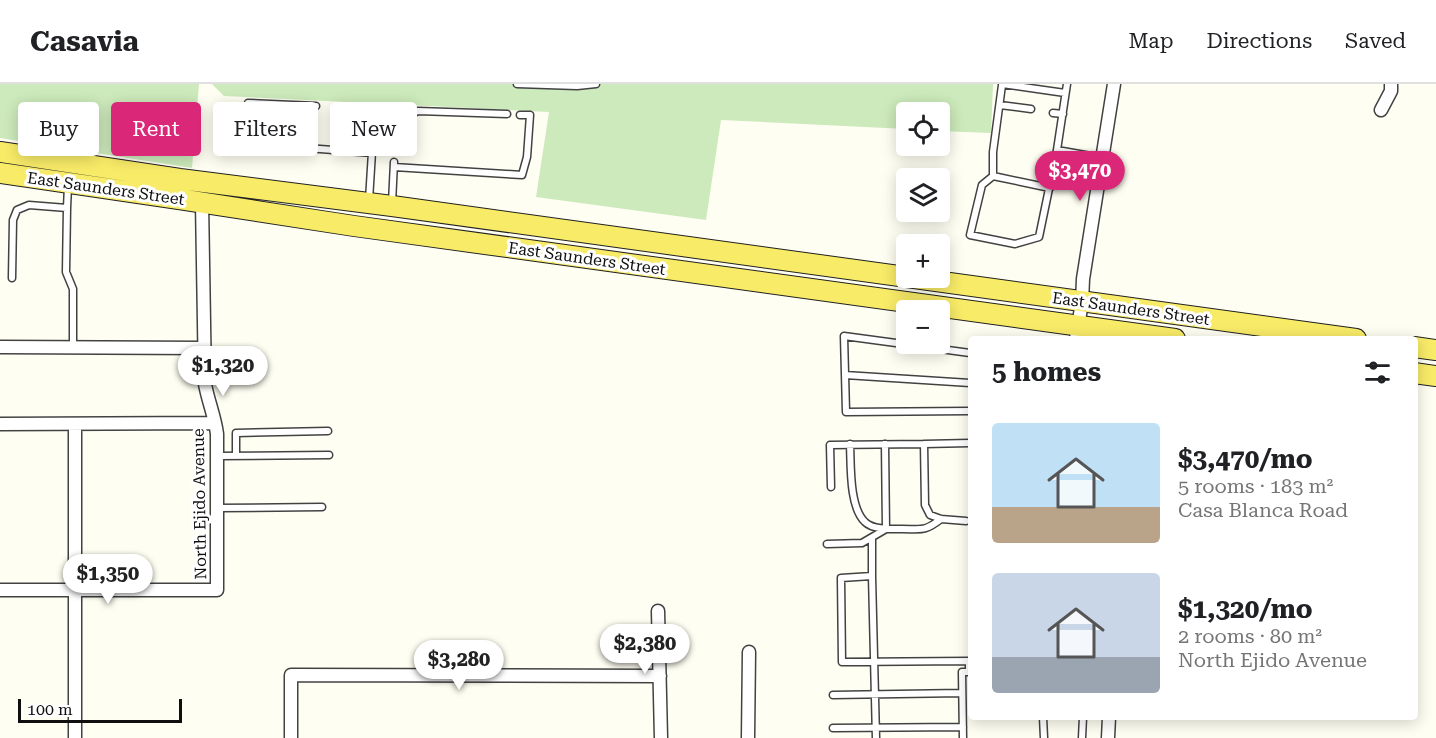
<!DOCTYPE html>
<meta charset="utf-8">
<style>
:root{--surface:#fff;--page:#f6f6f6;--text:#202124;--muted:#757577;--line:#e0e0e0;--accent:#db2777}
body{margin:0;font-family:"Roboto Serif",serif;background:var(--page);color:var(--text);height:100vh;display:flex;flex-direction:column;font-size:22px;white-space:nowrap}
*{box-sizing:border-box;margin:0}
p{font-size:20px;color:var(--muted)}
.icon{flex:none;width:33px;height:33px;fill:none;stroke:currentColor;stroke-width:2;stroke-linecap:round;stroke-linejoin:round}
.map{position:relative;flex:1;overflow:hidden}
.side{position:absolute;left:968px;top:252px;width:450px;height:384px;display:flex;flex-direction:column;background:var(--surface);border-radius:6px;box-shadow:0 3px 15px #0003}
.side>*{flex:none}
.guide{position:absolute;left:18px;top:18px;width:570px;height:54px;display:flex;gap:12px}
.fabs{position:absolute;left:896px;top:18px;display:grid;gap:12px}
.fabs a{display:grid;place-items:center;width:54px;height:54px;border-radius:6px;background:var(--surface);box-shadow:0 3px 15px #0003;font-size:30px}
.scale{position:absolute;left:18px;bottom:15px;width:164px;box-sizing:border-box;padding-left:6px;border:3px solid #0f0f0f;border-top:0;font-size:16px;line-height:21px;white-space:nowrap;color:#0f0f0f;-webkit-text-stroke:4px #fff;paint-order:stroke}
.price{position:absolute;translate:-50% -51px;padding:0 14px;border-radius:21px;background:#fff;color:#222;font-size:20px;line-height:39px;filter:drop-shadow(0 2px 3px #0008)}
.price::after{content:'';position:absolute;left:50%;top:36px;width:18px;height:14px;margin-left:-9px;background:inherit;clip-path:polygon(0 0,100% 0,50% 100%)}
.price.active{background:var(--accent);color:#fff}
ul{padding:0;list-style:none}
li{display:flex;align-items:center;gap:18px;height:150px;padding:0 24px}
li span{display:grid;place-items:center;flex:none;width:168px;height:120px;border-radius:6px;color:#555}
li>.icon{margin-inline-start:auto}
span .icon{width:72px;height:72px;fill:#fffc;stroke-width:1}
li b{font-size:26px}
h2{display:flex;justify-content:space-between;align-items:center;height:72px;padding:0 24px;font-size:26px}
.tag{padding:0 21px;border-radius:6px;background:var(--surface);box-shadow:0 3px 15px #0003;font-size:21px;line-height:54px}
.tag.active{background:var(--accent);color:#fff}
header{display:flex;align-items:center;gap:36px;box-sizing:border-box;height:84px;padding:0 30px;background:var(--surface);border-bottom:2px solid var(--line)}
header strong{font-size:28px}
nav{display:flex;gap:33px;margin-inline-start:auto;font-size:21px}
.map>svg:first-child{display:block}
.green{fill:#cceabb}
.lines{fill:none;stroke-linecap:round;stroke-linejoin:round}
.lane-casing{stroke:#424242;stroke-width:9}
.street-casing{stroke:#424242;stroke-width:15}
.primary-casing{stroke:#202020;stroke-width:22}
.lane{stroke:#fff;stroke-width:6}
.street{stroke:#fff;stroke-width:12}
.primary{stroke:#f8eb68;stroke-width:20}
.labels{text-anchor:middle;stroke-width:6;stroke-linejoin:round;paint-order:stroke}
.street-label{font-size:16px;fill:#0f0f0f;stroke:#fff}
</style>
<header>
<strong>Casavia</strong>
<nav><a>Map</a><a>Directions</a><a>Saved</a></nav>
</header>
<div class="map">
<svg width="1436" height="654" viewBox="0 0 1436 654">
<rect width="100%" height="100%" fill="#fffef2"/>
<path class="green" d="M0 0H199L192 84 0 54Z
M212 0H993L991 49 939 47V28H906V45L721 36 706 136 536 113 549 28 224 12Z"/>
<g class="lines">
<defs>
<path id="lane" d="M517 0 577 2 596 0
M1002 0 1065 9
M1000 21 1031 25
M316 22 248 19 246 55 253 60 373 69
M1053 29 1063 30
M337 34 395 37V58
M395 37 418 27 507 30
M1057 66 1067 0
M394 83 522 91 527 73 530 31H520
M993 92V68L1002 1
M1050 104 993 92 982 101 970 151 1015 160 1039 153 1057 66 1102 74
M369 116 374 36
M392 119 394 78
M67 124 66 188 73 205V263
M12 194 13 136 17 126 29 121 67 124 68 102
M970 269 844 252 846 328 970 327
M845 291 970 299
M850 360C851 381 849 423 865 438 873 446 891 445 902 445 922 445 924 448 941 435
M885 360 886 445
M217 372 329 371
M236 372V349L328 347
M831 403 830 361 924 360
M217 424 322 423
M966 437 941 435 930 431 925 421 924 360 970 359
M872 454V492L841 494 842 578 969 577V588H962L963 654
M827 460 862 459 886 445
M872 492 876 654
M833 611 962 609
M1043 633 1044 654
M833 644 963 643
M1082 654 1083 633"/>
<path id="street" d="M1381 26 1391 7V0
M1076 255 1082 218 1083 195 1114 0
M0 263 205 264
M0 340 215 339
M75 340V654
M0 506H217V350C215 333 208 317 205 300L202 118
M658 527 661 654
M291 654V591L660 592
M748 654 749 568
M1108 654 1109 633"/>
<path id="primary" d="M0 68 180 95 392 122 1356 255
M0 89 179 115 354 142 1175 255
M1414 263 1436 266
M1414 289 1436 292"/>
</defs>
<use href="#lane" class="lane-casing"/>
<use href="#street" class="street-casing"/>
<use href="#primary" class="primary-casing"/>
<use href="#lane" class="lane"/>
<use href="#street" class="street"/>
<use href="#primary" class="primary"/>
</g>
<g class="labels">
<g class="street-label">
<text transform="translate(106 104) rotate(8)" y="6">East Saunders Street</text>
<text transform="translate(587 174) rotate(8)" y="6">East Saunders Street</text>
<text transform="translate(1131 224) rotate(8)" y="6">East Saunders Street</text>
<text transform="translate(199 420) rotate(-91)" y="6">North Ejido Avenue</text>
</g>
</g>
</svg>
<div class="fabs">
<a><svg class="icon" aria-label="locate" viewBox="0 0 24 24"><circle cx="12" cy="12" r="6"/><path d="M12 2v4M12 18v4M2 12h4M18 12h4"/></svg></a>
<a><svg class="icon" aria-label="layers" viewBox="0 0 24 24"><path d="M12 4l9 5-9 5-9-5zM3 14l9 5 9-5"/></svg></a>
<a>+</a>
<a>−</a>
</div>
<div class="scale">100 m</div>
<b class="price active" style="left:1080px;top:118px">$3,470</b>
<b class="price" style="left:223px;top:313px">$1,320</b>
<b class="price" style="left:108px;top:521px">$1,350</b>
<b class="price" style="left:645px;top:591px">$2,380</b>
<b class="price" style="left:459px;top:607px">$3,280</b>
<div class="guide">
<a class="tag">Buy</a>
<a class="tag active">Rent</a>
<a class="tag">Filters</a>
<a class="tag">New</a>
</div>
<section class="side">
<h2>5 homes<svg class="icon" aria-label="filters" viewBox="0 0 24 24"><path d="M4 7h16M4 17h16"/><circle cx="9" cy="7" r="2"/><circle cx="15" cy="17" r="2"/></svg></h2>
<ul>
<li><span style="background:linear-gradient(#bfe0f5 70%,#b9a48a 0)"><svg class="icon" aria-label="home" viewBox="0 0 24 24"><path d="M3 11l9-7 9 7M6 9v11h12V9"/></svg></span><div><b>$3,470/mo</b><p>5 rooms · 183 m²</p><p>Casa Blanca Road</p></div></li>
<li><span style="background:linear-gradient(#c9d6e8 70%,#9aa5b1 0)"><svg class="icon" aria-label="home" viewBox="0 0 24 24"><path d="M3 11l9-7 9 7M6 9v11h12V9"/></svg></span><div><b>$1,320/mo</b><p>2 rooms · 80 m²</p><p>North Ejido Avenue</p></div></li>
</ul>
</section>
</div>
